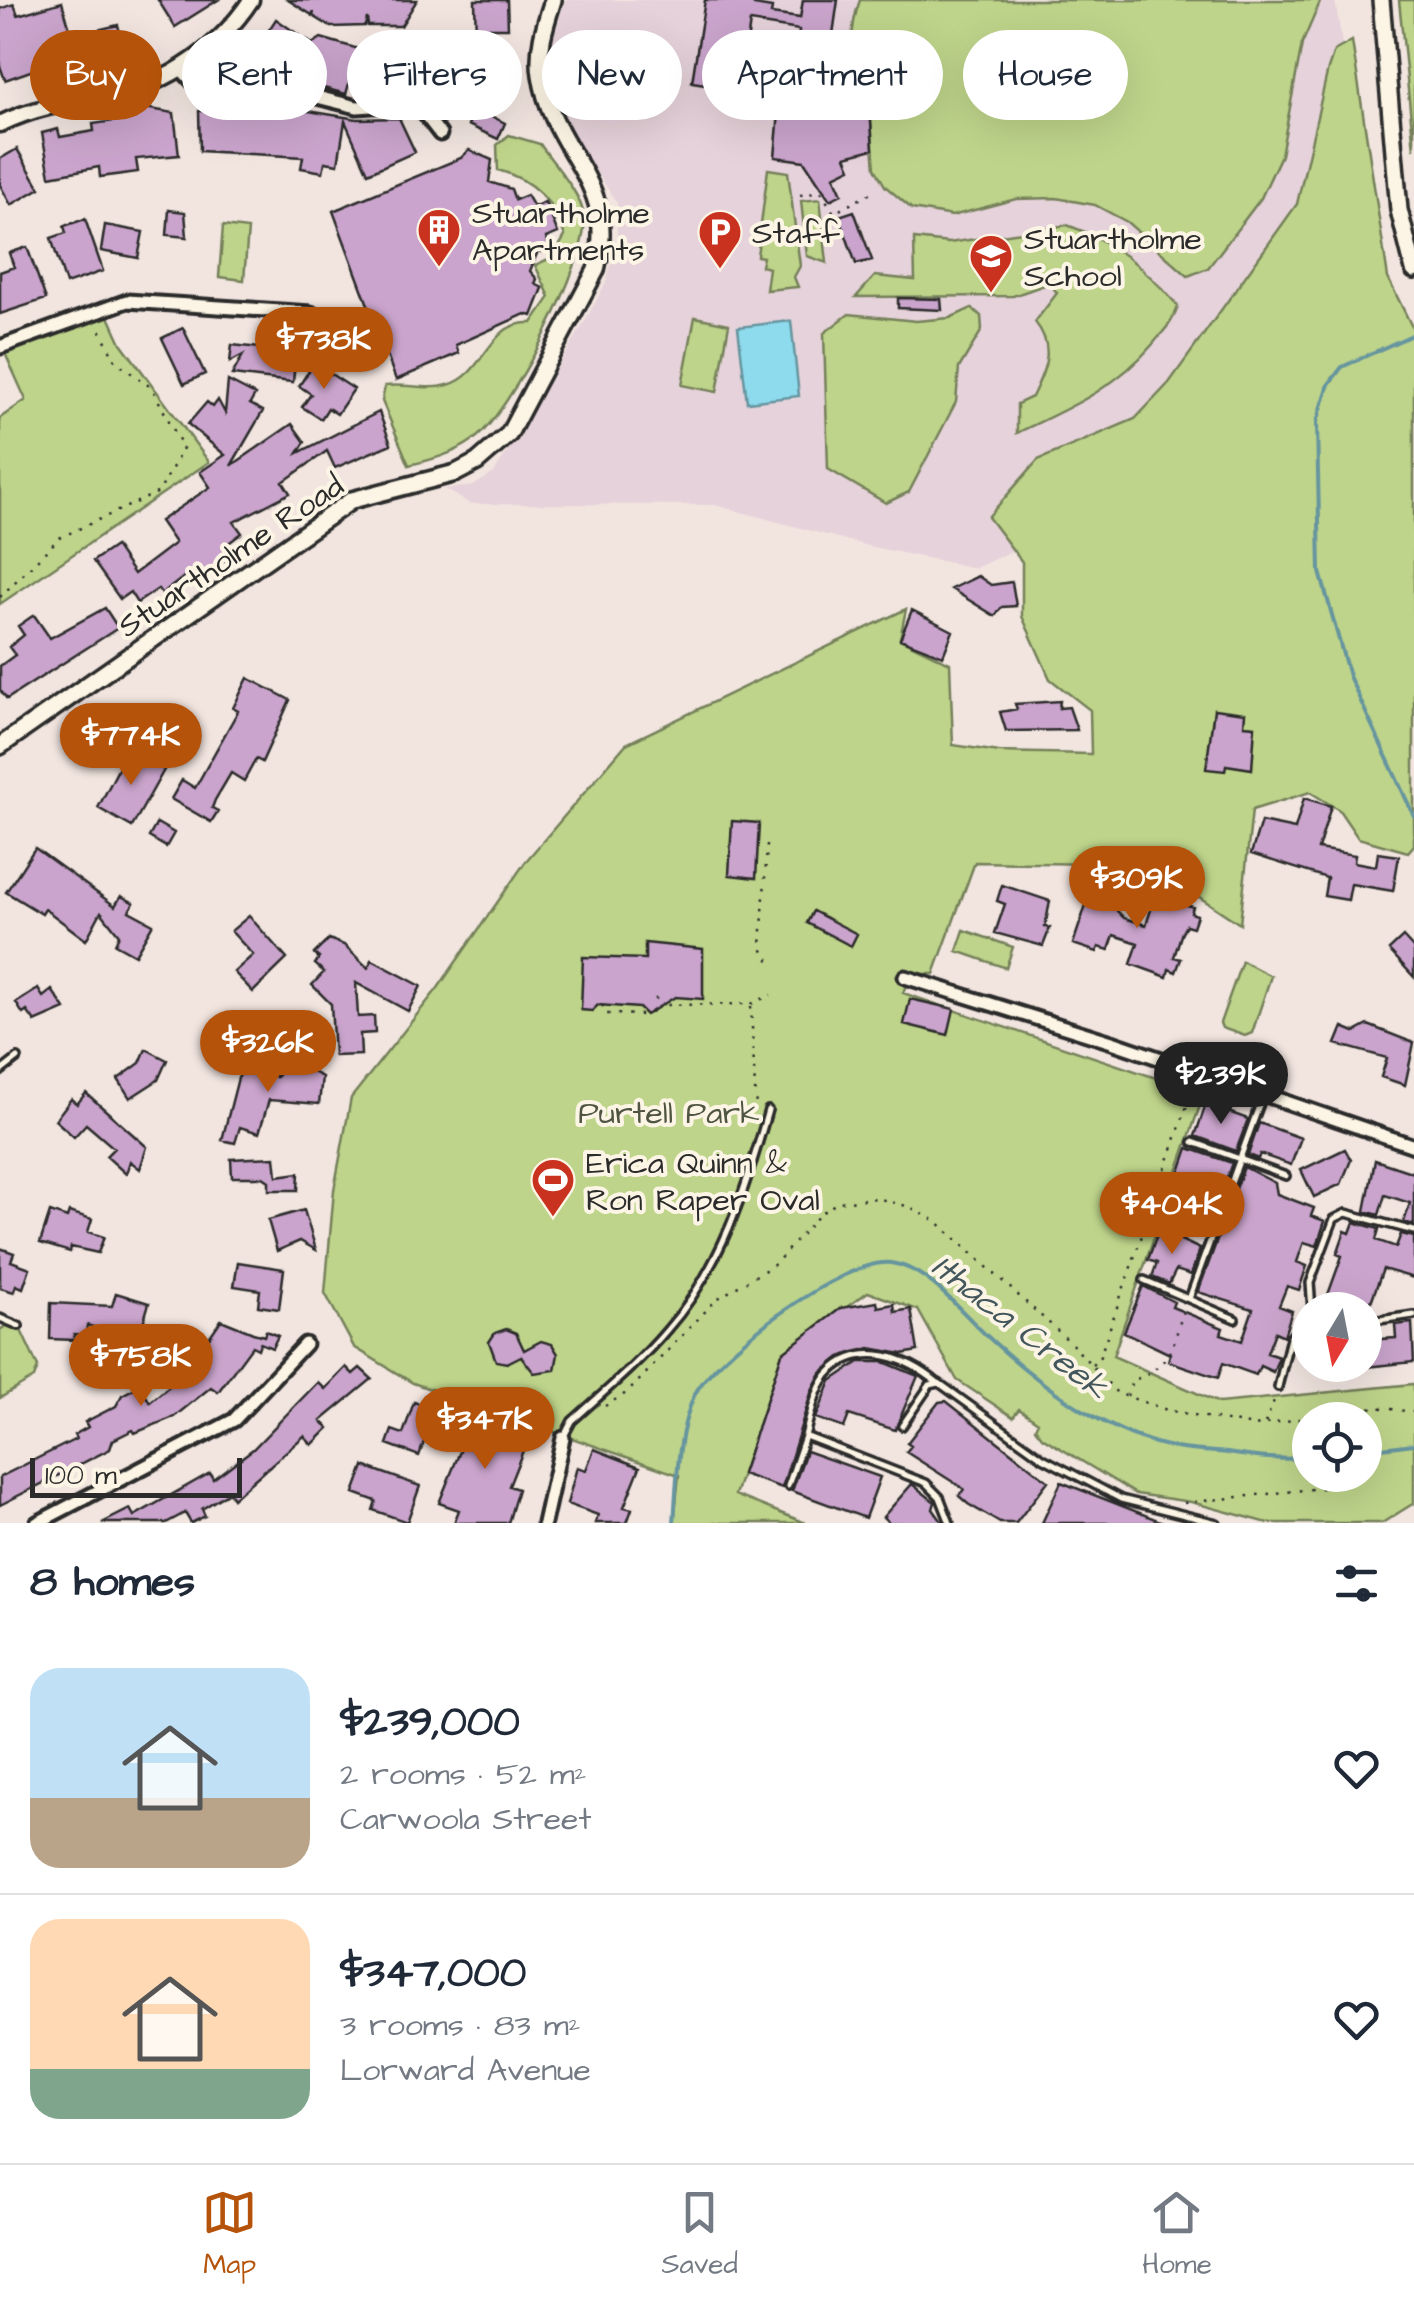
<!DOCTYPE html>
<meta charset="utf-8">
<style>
:root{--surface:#fff;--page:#f6f6f7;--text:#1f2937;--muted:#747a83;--line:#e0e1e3;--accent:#b45309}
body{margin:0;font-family:"Architects Daughter",sans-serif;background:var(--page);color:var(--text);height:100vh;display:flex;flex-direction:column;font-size:38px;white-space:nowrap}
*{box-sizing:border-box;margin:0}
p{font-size:32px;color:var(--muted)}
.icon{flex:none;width:55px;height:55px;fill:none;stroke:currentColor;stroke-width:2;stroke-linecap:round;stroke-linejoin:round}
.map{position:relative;height:1523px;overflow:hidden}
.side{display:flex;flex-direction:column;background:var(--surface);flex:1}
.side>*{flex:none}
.top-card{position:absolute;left:30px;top:30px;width:1355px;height:90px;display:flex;gap:20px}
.needle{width:65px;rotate:190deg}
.controls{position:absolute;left:1292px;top:1292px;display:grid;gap:20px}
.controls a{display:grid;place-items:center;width:90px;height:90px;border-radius:50%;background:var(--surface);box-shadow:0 10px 40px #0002;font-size:50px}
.scale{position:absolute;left:30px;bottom:25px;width:212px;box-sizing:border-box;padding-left:10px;border:5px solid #2b2b2b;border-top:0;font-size:28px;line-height:35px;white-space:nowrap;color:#2b2b2b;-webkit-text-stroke:8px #fcf5e5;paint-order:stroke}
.price{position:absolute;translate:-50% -85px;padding:0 22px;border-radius:35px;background:var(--accent);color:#fff;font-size:32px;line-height:65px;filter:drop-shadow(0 2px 5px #0008)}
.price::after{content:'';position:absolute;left:50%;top:60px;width:30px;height:22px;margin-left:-15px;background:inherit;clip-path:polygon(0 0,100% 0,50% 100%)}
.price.current{background:#222;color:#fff}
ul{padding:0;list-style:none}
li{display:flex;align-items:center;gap:30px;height:250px;padding:0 30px}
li+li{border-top:2px solid var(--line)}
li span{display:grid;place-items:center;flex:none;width:280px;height:200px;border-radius:30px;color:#555}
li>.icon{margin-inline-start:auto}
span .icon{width:120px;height:120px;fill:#fffc;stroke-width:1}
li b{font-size:42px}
h2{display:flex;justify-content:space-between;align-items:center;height:120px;padding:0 30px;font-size:42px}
.chip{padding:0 35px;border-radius:45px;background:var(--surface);box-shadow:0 10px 40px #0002;font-size:35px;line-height:90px}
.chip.current{background:var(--accent);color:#fff}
.tab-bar{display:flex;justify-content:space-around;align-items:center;height:140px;border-top:2px solid var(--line);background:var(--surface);font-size:28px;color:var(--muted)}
.tab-bar a{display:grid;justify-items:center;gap:5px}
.tab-bar .current{color:var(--accent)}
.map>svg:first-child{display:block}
.built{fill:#e6d2da}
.green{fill:#bed48a;stroke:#74805a;stroke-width:2.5;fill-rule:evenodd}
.water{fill:#8edbed;stroke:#66959f;stroke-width:2.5}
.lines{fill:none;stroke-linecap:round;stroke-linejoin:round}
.stream{stroke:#66959f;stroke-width:4}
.building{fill:#caa4cc;stroke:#2b2b2b;stroke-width:2.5}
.service-casing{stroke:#2b2b2b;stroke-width:12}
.minor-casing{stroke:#2b2b2b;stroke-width:19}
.tertiary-casing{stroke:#2b2b2b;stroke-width:21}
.secondary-casing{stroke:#2b2b2b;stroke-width:22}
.path{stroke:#2b2b2b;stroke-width:2.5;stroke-dasharray:2.5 8;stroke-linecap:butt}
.service{stroke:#fcf5e5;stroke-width:5}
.minor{stroke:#fcf5e5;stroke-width:11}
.tertiary{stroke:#fcf5e5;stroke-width:14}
.secondary{stroke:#fcf5e5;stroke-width:15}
.labels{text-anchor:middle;stroke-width:8;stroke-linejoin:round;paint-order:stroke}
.poi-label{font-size:32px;fill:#2b2b2b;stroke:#fcf5e5;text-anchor:start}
.street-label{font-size:32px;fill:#2b2b2b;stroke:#fcf5e5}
.park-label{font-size:32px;fill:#505543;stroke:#fcf5e5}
.water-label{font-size:35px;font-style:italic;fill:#44575c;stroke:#fcf5e5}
</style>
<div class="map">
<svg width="1414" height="1523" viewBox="0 0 1414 1523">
<rect width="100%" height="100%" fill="#f2e5e0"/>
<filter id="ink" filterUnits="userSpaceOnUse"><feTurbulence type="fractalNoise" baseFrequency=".01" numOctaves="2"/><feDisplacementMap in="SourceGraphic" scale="20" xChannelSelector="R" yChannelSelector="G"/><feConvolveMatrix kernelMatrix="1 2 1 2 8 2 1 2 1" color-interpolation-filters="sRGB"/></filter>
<g filter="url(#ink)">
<path class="built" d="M565 0H1335L1385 307 1031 542 975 568 868 546 715 505 470 504 445 489 473 486 494 473 583 325 606 282 617 242V203L581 148 560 109 553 79V39Z"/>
<path class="green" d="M860 0H1321L1302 44 1281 155 1261 198 1208 268 1188 276 1127 222 1095 205 1056 198 1016 199 952 216 912 209 885 186 875 168 869 97 858 94C851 61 848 32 860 0Z
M1399 0H1414V149Z
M1352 41 1388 278 1414 331V845L1408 852 1358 838 1339 810 1310 792 1252 810 1240 924 1196 895 1097 864 975 862 934 974H910L903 993 1204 1094 1113 1356 1219 1403 1414 1384V1503L1382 1523H1268L1191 1502 1136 1494 1042 1437 1035 1428 1038 1422 1019 1409 1013 1417 957 1380 918 1310 868 1292 782 1353 735 1495 806 1523H674L679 1475 413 1383 354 1347 325 1293 334 1190 351 1098 438 988 526 861 626 744 906 609 900 639 950 663 953 745 999 752 1091 754 1090 710 1050 679 1022 616V562L988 517 1038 460 1135 419 1169 383 1297 204 1328 69 1334 51ZM1310 1420H1365V1475H1310Z
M509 135 540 144C554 165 580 191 584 216 591 258 508 417 473 440 454 454 431 460 409 465L382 401 385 386C406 383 427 391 448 385 486 375 488 320 532 323L550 297 535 265 553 257 565 236C554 202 534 180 498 170L497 145Z
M768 169 788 172 800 266 794 277 798 287 766 290 769 268 761 266 763 257 757 256Z
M820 199 827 263 807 256 801 201Z
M1067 225C1114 241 1146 269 1178 306 1174 322 1163 331 1153 344 1115 389 1069 408 1017 433V404L1032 397C1045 370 1056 348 1035 322L1057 293 1050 283 1013 296 856 297 875 276 915 280 914 239 949 243Z
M223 226 248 229 244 280 219 277Z
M972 308 981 316 982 330 959 368 956 402 909 492 886 503 828 469 824 333 849 314 916 321 950 318Z
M107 312 121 343 209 462 0 604V418L26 400 4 351Z
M695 317 729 324 717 392 682 385Z
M964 930 1013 947 1006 968 957 951Z
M1242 961 1271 976 1252 1033 1245 1036 1222 1028 1220 1023Z
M10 1323 19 1326 38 1367 34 1378 0 1398V1330Z"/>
<path class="water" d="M791 321 799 396 747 402 738 327Z"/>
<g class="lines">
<path class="stream" d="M1414 334 1342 367 1329 384 1317 422 1320 572 1349 676 1414 816
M1365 1450 1414 1444
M674 1523C677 1481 677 1435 694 1396 713 1355 845 1257 891 1263 928 1268 961 1312 987 1336 1037 1382 1099 1430 1167 1446 1186 1451 1207 1451 1227 1453 1255 1457 1282 1461 1310 1457"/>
</g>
<path class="building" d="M158 0H218L175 27Z
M288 0H417L401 26H368L367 18 365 26 331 27 313 16 314 12 312 15Z
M475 0H507L508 28H488L479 81 481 95 490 94 493 117 505 123 498 139 468 125 476 110 462 111 457 72 445 70 450 39 476 43Z
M705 0H754V5L772 8 771 14 800 18 803 0H838L828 69H837L838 84 855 82 858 94 869 96 873 149 846 156 851 168 834 176 842 194 830 200 804 161 775 157 782 79 793 78 799 30 750 22 744 64 760 66 758 83 725 78 724 87 692 82Z
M62 2 72 36 118 25 125 51 46 70 45 66 5 80 0 66V9L14 4 18 15Z
M276 19 299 35 273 73 232 85 224 58 257 48Z
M321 38 359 49 346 94 297 81 307 40 312 44Z
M368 51H405L400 71 403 80 393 90 369 91Z
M284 101V107L357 119 399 118 415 152 368 173 345 121 338 164 325 162 323 172 301 168 303 157 200 151 199 111 245 110V103Z
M133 106 174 113 179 155 136 159 138 172 100 177 99 167 50 176 42 133 58 129 60 137 94 131 93 124 135 118Z
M17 149 40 188 11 205 0 185V159Z
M469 150 492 160 489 182 511 189 515 200 527 195 534 207 545 202 558 233 546 238 551 254 538 251 530 271 537 279 535 284 543 288 532 316 525 314 456 345 459 353 396 380 333 211 461 158Z
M169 210 185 212 187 237 167 235Z
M854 211 872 260 856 264 839 216Z
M85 219 103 271 66 284 51 238 66 233 64 226Z
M105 225 143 232 138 258 101 251Z
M27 247 46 299 0 314V272L14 267 9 253Z
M898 298 941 299 942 310 898 308Z
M183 328 205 374 184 384 162 338Z
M232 345 296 352 293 382 232 375 243 355 230 362Z
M314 363 354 389 337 414 328 408 321 419 302 407 311 394 299 386Z
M228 381 255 395 250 404 263 411 231 466 292 424 305 442 298 453 379 412 391 444 335 468 327 451 283 482 290 493 234 522 242 533 226 545 232 555 199 577 194 569 162 594 158 589 137 603 130 592 120 599 93 561 115 546 134 574 175 543 160 521 210 487 200 472 225 455 188 424 207 402 213 407 218 400 225 413Z
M978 576 991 585 1012 582 1016 606 1002 607 995 616 951 589Z
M105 608 118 628 7 699 0 690V666L15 655 9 647 24 635 18 626 34 615 50 638Z
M912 610 953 631 943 656 900 639Z
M248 678 290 700 262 762 256 759 244 781 231 773 215 800 212 808 218 811 211 822 171 799 182 780 195 788 238 711 233 708Z
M1060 701 1059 708 1069 707 1077 730 1006 731 1000 712 1017 709 1015 704Z
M1214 709 1245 713 1244 725 1255 726 1252 769 1226 765 1225 771 1206 769Z
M128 750 164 770 132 827 98 808Z
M1304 798 1331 806 1318 849 1355 855 1354 862 1376 866 1378 853 1399 856 1393 891 1351 884 1348 900 1324 896 1327 878 1251 854 1261 822 1295 829Z
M732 821 759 823 756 878 729 875Z
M157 823 174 833 166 847 149 837Z
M35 848 115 906 121 896 134 903 129 911 153 924 135 955 115 944 119 935 101 912 86 940 45 909 42 914 6 892Z
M1002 885 1050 901 1045 927 1050 928 1043 946 995 933 1005 904 997 901Z
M1090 893 1120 903 1117 911 1124 918 1146 925 1156 894 1193 907 1191 913 1197 915 1193 927 1186 925 1182 932 1174 957 1181 959 1176 972 1169 969 1167 977 1131 964 1138 943 1114 935 1109 950 1099 947 1097 952 1073 944Z
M813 911 857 934 851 946 807 923Z
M249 916 287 959 253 992 234 972 253 955 231 931Z
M1403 937 1414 949V977L1389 950Z
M329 939 344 945 368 968 372 960 421 986 408 1011 356 983 358 1017 374 1016 375 1033 360 1034 361 1055 334 1056 331 1004 312 985 324 972 315 964 319 958 314 954Z
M645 943 703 949V999L675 997 646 1015 639 1008 598 1005 592 1011 581 1010 583 957 645 959Z
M38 989 43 997 52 990 65 1009 35 1022 27 1011 23 1014 16 1003Z
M910 999 954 1009 948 1035 904 1024Z
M1368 1025 1414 1043 1405 1085 1381 1077 1387 1058 1336 1044 1343 1027 1355 1032Z
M146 1049 167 1060 158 1080 130 1098 118 1079 140 1063Z
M252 1058 276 1077 290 1061 322 1077 319 1104 269 1100 259 1133 240 1127 235 1143 222 1140 238 1078Z
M86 1093 147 1147 140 1169 130 1161 126 1174 106 1156 114 1148 86 1124 74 1137 55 1120 71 1099 77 1104Z
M1206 1104 1248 1119 1236 1151 1195 1136Z
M1259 1123 1301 1138 1291 1165 1260 1154 1258 1159 1248 1155Z
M1188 1148 1232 1163 1218 1201 1201 1195 1200 1199 1175 1186Z
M1345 1149 1351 1160 1341 1184 1314 1197 1301 1170Z
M275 1157 277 1176 299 1173 298 1190H269V1181L263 1177H232L231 1159Z
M1375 1160 1414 1173V1225L1404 1222 1410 1203 1385 1195 1379 1215 1365 1211Z
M1244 1167 1275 1183 1277 1194 1314 1208 1311 1216 1325 1221 1317 1246 1304 1242 1297 1262 1307 1266 1299 1290 1287 1286 1279 1306 1292 1311 1284 1336 1275 1332 1267 1353 1279 1357 1273 1372 1260 1366 1256 1375 1223 1363 1218 1378 1168 1361 1170 1354 1124 1332 1143 1286 1174 1302 1172 1307 1223 1328 1221 1334 1242 1341 1253 1309 1198 1292Z
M304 1210 316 1250 300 1241 277 1251 268 1220Z
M50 1212 67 1218 69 1212 92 1219 88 1232 104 1237 98 1253 71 1247 70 1252 40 1243Z
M1354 1222 1379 1229 1376 1240 1396 1247 1401 1234 1414 1237V1278L1383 1269 1368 1310 1326 1300 1342 1256 1337 1254 1345 1231 1350 1233Z
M1166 1233 1200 1249 1191 1275 1176 1270 1169 1284 1152 1277 1157 1263 1148 1260 1157 1235 1165 1237Z
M0 1248 14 1253 11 1261 30 1268 23 1288 16 1285 14 1292 0 1288Z
M238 1262 284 1269 279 1309 258 1306 260 1290 234 1286Z
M116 1293 149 1303 138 1340 87 1325 86 1335 74 1334V1340L50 1339 51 1303 112 1306Z
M877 1302 878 1307 894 1304 895 1312 911 1309 918 1351 902 1354 870 1348 840 1357 821 1373 812 1390 782 1488 742 1474 782 1353 841 1308Z
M221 1320 253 1333 264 1336 266 1331 278 1336 272 1348 260 1343 258 1349 252 1346 218 1392 211 1387 174 1417 135 1433 133 1430 113 1440 110 1449 0 1505V1477L76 1439 74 1435 88 1427 85 1422 116 1406 122 1395 139 1386 150 1402 185 1373Z
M1412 1323 1414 1362 1365 1367V1340L1396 1338 1395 1325Z
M506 1329 516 1333 524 1350 541 1341 552 1344 558 1354 555 1370 534 1373 521 1356 507 1363 496 1361 489 1342 495 1333Z
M859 1362H884L918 1376 895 1430 849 1415 844 1428 816 1418 831 1381Z
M346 1367 353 1374 360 1368 372 1379 321 1421 329 1428 312 1445 304 1436 233 1498 229 1492 202 1509 205 1516 191 1523 185 1513 166 1523H102L130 1509 134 1516 210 1473 213 1479 253 1449 318 1382 325 1389Z
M946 1401 1048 1481 1016 1523H1000L968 1504 959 1496 964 1489 906 1452 911 1446 907 1443 939 1402Z
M414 1402 436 1409 419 1456 387 1444 392 1430 403 1434Z
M475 1413 530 1433 509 1486 518 1489 508 1523H454L459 1510 439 1503 465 1439 460 1438 464 1425 469 1427Z
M594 1449 640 1467 624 1507 632 1509 627 1523H595L598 1515 567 1504 577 1467 586 1470Z
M806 1451 880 1477 865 1518 792 1491Z
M364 1466 420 1486 407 1522 373 1510 376 1501 354 1493Z
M1061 1482 1163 1522V1523H1042Z
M912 1484 935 1502 933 1509 943 1523H889L883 1517Z"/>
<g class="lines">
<defs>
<path id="service" d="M0 1072 18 1058
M1193 1142 1286 1176
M1144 1280 1235 1319
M1189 1299 1263 1095
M1312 1310 1310 1283 1334 1219 1346 1213 1414 1231
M0 1318 19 1326
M1365 1322 1414 1315
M938 1383C908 1358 863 1340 831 1371 815 1386 811 1415 805 1436L926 1483 940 1497 950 1523
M1278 1387 1290 1338 1310 1314
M902 1426 930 1385 939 1383 1043 1458 1121 1499 1217 1523
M563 1438 572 1421C604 1392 638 1364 666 1331 721 1269 746 1189 768 1110
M788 1486 805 1436"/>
<path id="minor" d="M180 68 195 84 217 96 285 89 357 107 416 103 440 134
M0 347 127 301 311 313
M905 977 1112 1042 1414 1146
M37 1523 234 1420 305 1344
M544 1523 563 1438"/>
<path id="tertiary" d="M0 124C37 106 72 102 113 95 169 84 220 47 251 0"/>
<path id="secondary" d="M1381 0 1399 210 1414 270
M0 746 352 500 456 473 477 462 509 434 596 270C620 180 553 156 541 75 537 49 545 25 553 0"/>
</defs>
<use href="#service" class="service-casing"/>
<use href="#minor" class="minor-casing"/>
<use href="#tertiary" class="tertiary-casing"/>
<use href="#secondary" class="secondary-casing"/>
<path class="path" d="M800 195 821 192 834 213 871 193
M0 597 59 538 159 492 183 448 152 388 116 362 97 323
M767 845 761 947 772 964
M655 998 662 1004
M602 1005 607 1014 646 1015 663 1005 751 1004 771 995
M751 1006 756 1110
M1092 1365 1099 1359 1195 1083
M1127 1396 1132 1381C1173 1364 1171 1349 1184 1309
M605 1406 628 1392 717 1299 775 1264 821 1213 838 1202 877 1198 910 1207 936 1221 1070 1342 1117 1393 1167 1410 1254 1426 1375 1407 1414 1412
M1265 1423 1275 1398
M1184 1503 1322 1488 1339 1475"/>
<use href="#service" class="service"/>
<use href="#minor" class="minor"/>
<use href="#tertiary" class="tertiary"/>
<use href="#secondary" class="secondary"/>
</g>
</g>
<defs>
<symbol id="building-pin" viewBox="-11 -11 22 30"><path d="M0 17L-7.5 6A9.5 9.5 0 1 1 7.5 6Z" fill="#c8321e" stroke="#fcf5e5"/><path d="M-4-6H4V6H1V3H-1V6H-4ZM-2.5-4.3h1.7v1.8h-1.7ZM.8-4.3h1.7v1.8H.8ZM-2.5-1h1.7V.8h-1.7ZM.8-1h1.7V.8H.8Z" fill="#fff"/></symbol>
<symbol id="parking-pin" viewBox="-11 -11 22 30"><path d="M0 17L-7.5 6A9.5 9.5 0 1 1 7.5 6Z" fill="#c8321e" stroke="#fcf5e5"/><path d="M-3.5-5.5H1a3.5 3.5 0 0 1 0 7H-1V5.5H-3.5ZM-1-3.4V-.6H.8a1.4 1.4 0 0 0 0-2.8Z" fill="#fff"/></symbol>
<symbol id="school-pin" viewBox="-11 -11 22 30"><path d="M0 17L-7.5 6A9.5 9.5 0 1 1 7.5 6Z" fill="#c8321e" stroke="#fcf5e5"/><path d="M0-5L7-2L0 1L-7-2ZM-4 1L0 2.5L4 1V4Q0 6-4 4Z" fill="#fff"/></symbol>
<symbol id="stadium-pin" viewBox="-11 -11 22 30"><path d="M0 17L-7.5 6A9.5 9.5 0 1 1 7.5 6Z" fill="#c8321e" stroke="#fcf5e5"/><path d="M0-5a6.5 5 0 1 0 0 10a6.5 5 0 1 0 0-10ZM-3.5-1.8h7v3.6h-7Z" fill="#fff"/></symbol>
</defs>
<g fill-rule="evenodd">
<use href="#building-pin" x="414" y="205" width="50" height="68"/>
<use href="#parking-pin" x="695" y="207" width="50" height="68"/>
<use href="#school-pin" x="966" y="231" width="50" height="68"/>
<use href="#stadium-pin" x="528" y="1155" width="50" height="68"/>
</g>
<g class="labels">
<g class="poi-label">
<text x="472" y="223">Stuartholme<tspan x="472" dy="37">Apartments</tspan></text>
<text x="752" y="243">Staff</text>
<text x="1024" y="249">Stuartholme<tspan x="1024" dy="37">School</tspan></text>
<text x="586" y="1173">Erica Quinn &amp;<tspan x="586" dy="37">Ron Raper Oval</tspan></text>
</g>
<g class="street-label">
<text transform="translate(230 555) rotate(-34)" y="11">Stuartholme Road</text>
</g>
<g class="park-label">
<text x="669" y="1123">Purtell Park</text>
</g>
<g class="water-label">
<text transform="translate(1021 1326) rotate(38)" y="12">Ithaca Creek</text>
</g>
</g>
</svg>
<div class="controls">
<a><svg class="needle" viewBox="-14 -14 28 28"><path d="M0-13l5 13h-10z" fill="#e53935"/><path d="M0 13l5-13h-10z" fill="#747a83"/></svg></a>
<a><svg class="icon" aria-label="locate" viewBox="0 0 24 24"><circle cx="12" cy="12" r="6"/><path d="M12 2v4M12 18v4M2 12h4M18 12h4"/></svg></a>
</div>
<div class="scale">100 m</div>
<b class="price" style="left:324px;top:392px">$738K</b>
<b class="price" style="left:131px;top:788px">$774K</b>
<b class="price" style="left:1137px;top:931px">$309K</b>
<b class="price" style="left:268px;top:1095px">$326K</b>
<b class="price current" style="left:1221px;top:1127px">$239K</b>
<b class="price" style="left:1172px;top:1257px">$404K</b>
<b class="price" style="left:141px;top:1409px">$758K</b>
<b class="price" style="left:485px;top:1472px">$347K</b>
<div class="top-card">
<a class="chip current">Buy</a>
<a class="chip">Rent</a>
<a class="chip">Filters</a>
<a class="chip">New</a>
<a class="chip">Apartment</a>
<a class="chip">House</a>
</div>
</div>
<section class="side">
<h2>8 homes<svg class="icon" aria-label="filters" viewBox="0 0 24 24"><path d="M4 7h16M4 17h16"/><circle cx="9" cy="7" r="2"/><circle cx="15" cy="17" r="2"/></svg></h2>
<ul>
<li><span style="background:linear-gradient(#bfe0f5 65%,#b9a48a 0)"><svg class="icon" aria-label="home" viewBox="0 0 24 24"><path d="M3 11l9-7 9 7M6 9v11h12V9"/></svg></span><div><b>$239,000</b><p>2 rooms · 52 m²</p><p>Carwoola Street</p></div><svg class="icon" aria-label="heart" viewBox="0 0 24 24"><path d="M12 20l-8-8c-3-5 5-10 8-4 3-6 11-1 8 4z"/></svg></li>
<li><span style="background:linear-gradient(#ffd9b3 75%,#7fa58c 0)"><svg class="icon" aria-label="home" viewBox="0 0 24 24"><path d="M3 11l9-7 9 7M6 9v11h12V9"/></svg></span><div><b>$347,000</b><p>3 rooms · 83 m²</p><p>Lorward Avenue</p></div><svg class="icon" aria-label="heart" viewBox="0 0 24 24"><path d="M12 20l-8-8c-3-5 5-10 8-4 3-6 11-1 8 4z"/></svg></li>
</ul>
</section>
<nav class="tab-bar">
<a class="current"><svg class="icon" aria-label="map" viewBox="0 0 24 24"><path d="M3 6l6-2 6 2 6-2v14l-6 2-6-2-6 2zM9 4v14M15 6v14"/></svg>Map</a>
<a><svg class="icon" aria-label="saved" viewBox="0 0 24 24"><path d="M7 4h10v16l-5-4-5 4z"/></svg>Saved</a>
<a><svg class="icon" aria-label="home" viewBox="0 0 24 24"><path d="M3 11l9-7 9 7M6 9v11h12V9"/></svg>Home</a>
</nav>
